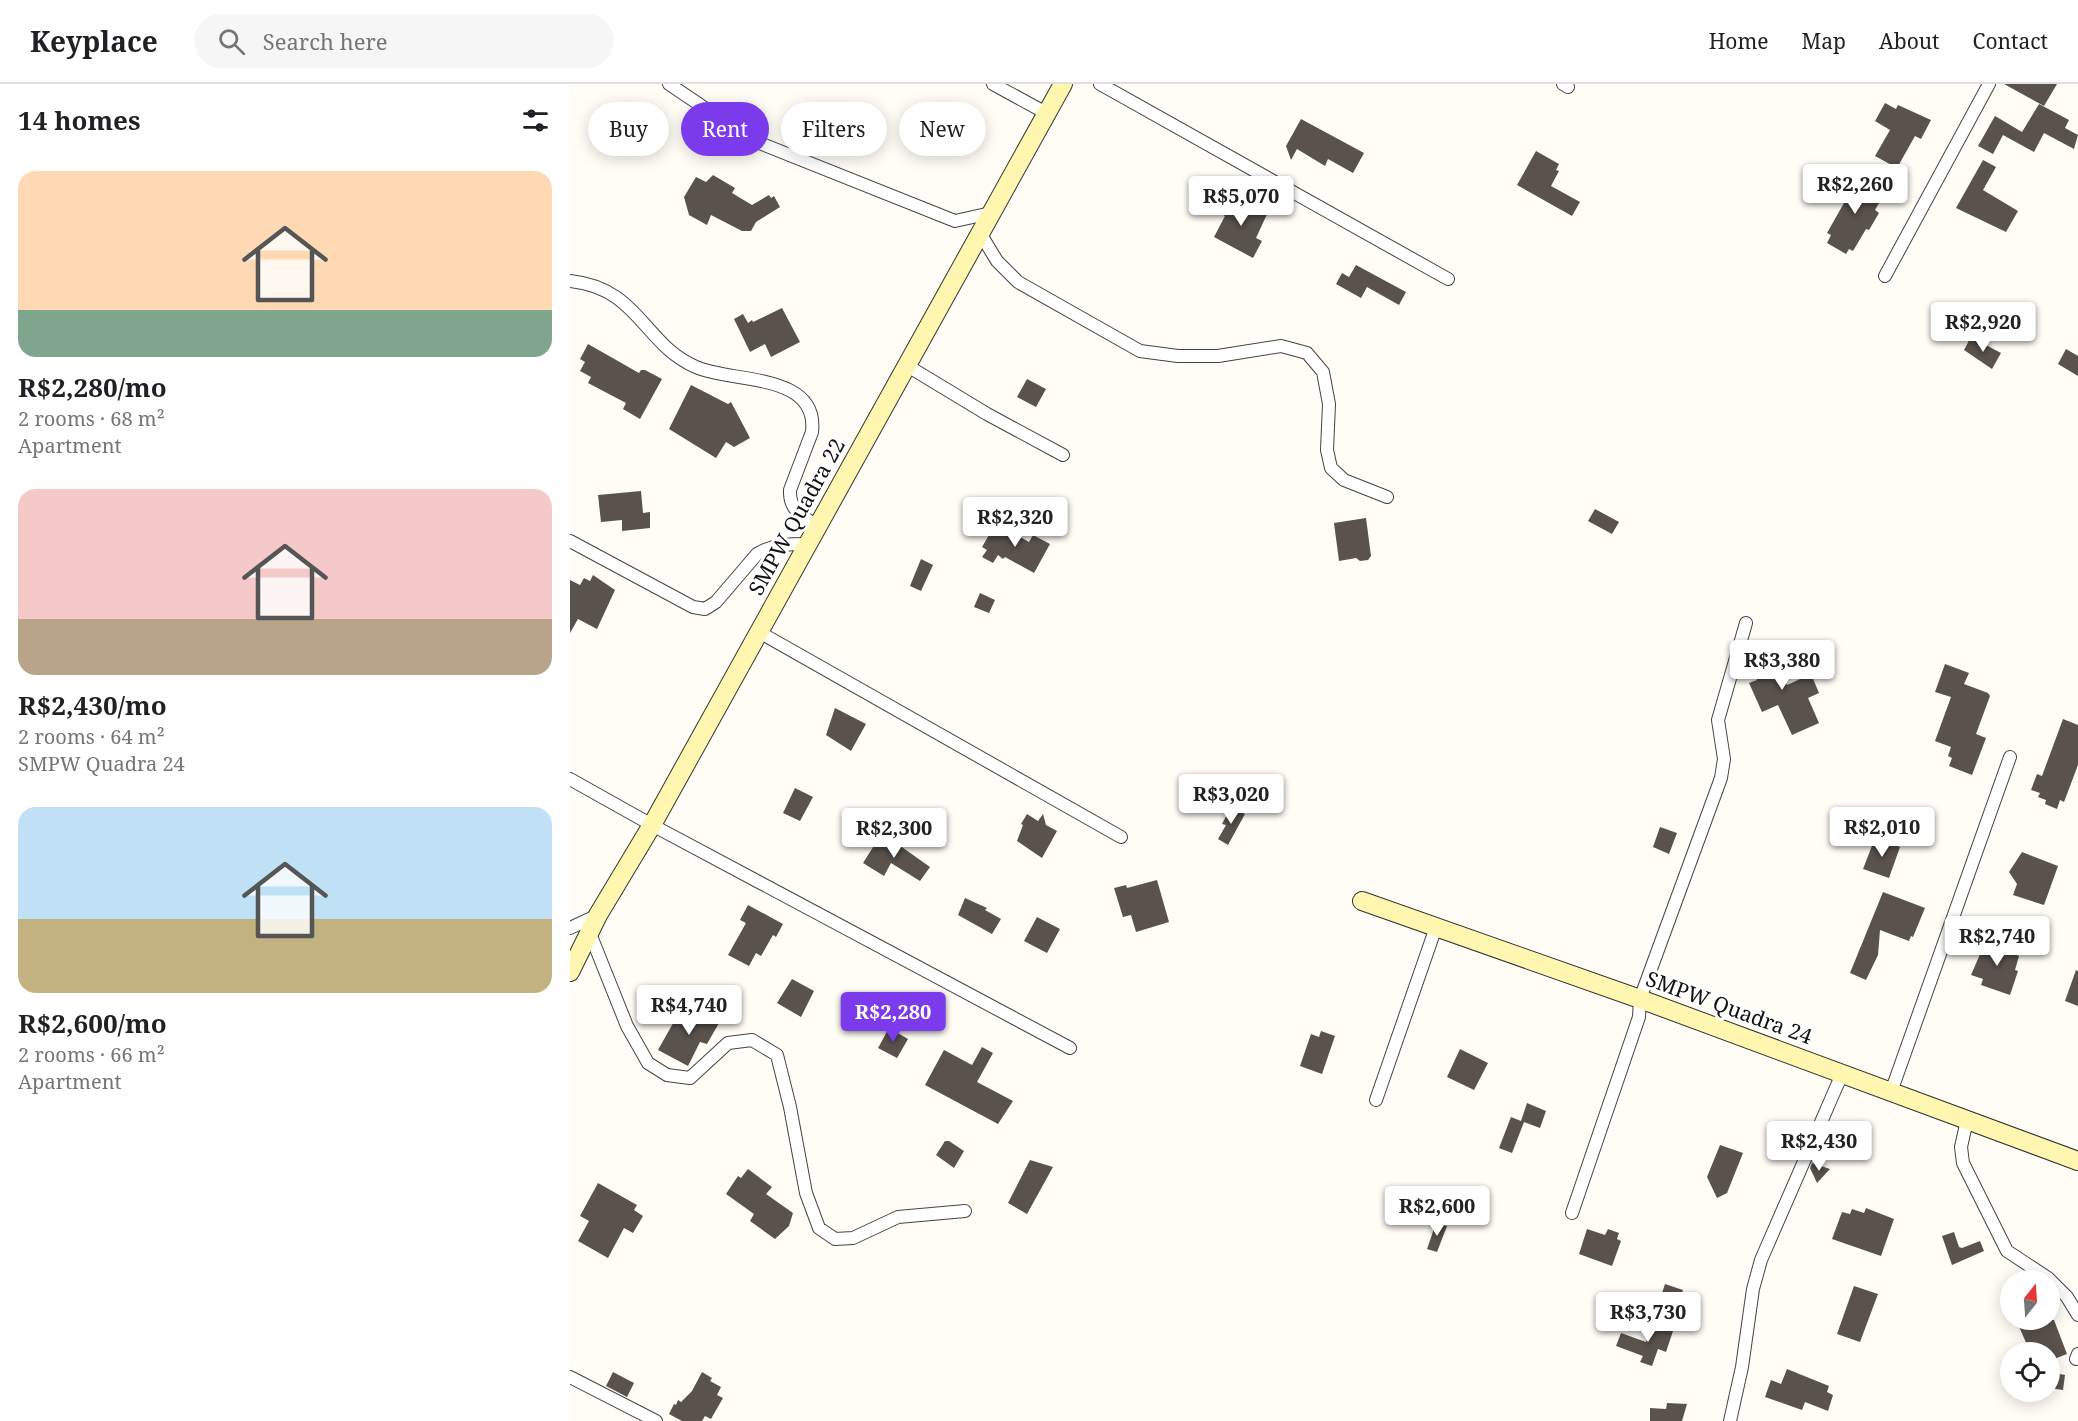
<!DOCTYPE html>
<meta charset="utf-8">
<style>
:root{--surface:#fff;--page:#f6f6f6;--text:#202124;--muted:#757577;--line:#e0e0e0;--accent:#7c3aed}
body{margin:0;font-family:"Noto Serif",serif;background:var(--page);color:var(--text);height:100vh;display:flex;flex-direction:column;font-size:22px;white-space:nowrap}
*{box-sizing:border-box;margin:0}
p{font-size:20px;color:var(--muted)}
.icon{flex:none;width:33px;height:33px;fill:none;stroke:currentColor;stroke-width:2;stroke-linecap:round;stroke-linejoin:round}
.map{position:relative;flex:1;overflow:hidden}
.drawer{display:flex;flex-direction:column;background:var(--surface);width:570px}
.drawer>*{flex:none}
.top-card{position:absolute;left:18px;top:18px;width:570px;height:54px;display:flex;gap:12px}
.needle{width:39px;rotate:17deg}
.controls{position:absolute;left:1430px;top:1186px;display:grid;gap:12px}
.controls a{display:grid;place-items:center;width:60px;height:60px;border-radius:50%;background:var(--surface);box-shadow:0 3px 15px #0003;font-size:30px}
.price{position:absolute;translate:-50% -51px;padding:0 14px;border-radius:6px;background:#fff;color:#222;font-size:20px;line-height:39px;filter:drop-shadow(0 2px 3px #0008)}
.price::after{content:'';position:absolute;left:50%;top:36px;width:18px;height:14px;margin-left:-9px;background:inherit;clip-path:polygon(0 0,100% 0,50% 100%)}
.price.selected{background:var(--accent);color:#fff}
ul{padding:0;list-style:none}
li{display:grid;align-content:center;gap:12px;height:318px;padding:0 18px}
li span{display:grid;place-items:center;height:186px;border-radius:18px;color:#555}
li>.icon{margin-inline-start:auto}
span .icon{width:108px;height:108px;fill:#fffc;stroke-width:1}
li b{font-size:26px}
h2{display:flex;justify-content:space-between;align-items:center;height:72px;padding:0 18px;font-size:26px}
.chip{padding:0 21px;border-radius:27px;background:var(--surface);box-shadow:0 3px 15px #0003;font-size:21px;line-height:54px}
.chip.selected{background:var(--accent);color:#fff}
header{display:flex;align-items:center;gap:36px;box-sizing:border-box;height:84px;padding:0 30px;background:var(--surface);border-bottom:2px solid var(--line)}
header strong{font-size:28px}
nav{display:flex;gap:33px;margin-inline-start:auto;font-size:21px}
.search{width:420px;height:54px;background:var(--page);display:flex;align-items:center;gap:15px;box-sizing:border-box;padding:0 21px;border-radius:33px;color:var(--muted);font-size:22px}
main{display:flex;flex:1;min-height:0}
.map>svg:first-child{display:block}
.building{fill:#5a524d}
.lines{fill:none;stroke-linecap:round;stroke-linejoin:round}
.street-casing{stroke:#444;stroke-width:14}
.secondary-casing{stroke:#333;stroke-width:20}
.street{stroke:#fff;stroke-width:12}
.secondary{stroke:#fff6b0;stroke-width:18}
.labels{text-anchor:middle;stroke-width:6;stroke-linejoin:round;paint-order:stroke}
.street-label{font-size:21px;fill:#111;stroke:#fff}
</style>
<header>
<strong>Keyplace</strong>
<div class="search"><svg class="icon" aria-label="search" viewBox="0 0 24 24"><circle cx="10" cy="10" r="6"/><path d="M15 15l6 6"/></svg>Search here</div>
<nav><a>Home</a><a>Map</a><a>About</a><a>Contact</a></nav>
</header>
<main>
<section class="drawer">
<h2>14 homes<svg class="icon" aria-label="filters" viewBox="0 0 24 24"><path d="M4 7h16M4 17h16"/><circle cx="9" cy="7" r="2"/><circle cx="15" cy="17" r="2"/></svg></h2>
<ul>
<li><span style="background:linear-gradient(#ffd9b3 75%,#7fa58c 0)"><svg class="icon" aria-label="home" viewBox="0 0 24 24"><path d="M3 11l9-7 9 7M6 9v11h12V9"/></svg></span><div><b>R$2,280/mo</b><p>2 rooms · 68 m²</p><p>Apartment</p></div></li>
<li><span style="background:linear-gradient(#f6c9c9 70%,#b9a48a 0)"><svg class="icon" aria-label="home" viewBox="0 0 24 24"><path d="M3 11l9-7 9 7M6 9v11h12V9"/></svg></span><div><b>R$2,430/mo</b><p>2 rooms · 64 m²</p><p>SMPW Quadra 24</p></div></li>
<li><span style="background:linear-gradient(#bfe0f5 60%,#c2b280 0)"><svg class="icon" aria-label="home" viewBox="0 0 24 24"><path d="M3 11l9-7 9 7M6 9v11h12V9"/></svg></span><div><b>R$2,600/mo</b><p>2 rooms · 66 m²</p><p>Apartment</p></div></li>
</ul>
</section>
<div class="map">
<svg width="1508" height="1337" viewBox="0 0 1508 1337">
<rect width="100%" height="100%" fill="#fffdf5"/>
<path class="building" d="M1434 0H1487L1474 22Z
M1315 19 1326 25 1328 21 1361 36 1351 55 1345 52 1327 84 1305 72 1320 46 1305 37Z
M1469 20 1499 36 1495 44 1508 51 1504 65 1474 49 1464 68 1433 51 1423 70 1408 62 1425 32 1452 48Z
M731 35 794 69 783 89 758 75 755 82 727 65 721 76 716 62Z
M966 67 989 80 986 86 989 87 981 102 1010 118 1002 132 947 101Z
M1413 76 1426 83 1413 106 1448 127 1436 148 1386 124Z
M1300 89 1309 119 1305 126 1309 129 1299 146 1296 145 1283 167 1279 165 1276 170 1257 159 1261 151 1257 149 1287 96 1286 92Z
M143 91 165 104 162 109 182 121 199 111 201 114 204 112 210 123 186 138 181 147H172L141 131 137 141 119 131 114 113 126 93 136 98Z
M658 114 674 123 676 120 685 124V121L698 128 686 154 692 157 683 174 644 153 655 132 650 129Z
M786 181 836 208 829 221 797 203 791 214 766 200 772 189 779 193Z
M212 224 230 258 201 273 195 260 180 268 164 235 173 230 178 239 182 236 183 238Z
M1401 253 1431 269 1422 285 1394 266Z
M18 260 69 289 71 286H75L92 295 70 335 53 325 56 319 18 299 21 293 10 287 15 278 10 275Z
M1496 265 1508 272V292L1488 280Z
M457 295 476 305 466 323 447 313Z
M121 301 158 320 161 318 180 354 164 363 156 358 146 374 99 345Z
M71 407 73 429 80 428V444L52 447V436L31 438 28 411Z
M1025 425 1049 438 1042 450 1018 437Z
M796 434 801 472 798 476 790 477 786 474 769 477 764 439Z
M426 439 459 458 463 451 480 460 464 489 435 473 433 475 428 471 423 479 412 473 417 466 412 463Z
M351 475 363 481 351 507 340 502Z
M23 491 45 506 27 545 8 535 0 549V496L10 501 14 494 20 497Z
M410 509 425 516 419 529 404 523Z
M1203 560 1212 578 1208 580 1217 601 1241 590 1249 609 1238 614 1249 639 1222 651 1208 621 1192 628 1179 599 1187 596 1176 572Z
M1375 580 1399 589 1394 600 1418 609 1420 612 1406 650 1416 654 1402 691 1379 682 1382 674 1378 672 1381 663 1365 657 1381 613 1365 608Z
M265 624 296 640 281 667 256 651Z
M1493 635 1508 641V681L1494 718 1490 716 1487 725 1475 720 1476 716 1468 713 1470 709 1461 706 1467 690 1472 692Z
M225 704 243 713 230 737 213 729Z
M661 723 675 730 658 761 648 755 656 741 652 740Z
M457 730 468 737 473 730 476 741 487 747 472 774 447 757 453 741 451 740Z
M1090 743 1107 749 1099 770 1083 763Z
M312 749 360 783 350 797 321 779 314 792 293 779Z
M1305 754 1330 763 1319 794 1293 785Z
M1452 768 1488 782 1474 821 1443 811 1447 800 1439 788Z
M587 796 599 838 566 848 561 831 553 833 544 804 556 801 557 804Z
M1313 808 1355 824 1343 853 1341 852 1339 857 1310 846 1308 871 1296 896 1280 889Z
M395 814 417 824 415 826 431 835 422 850 388 831Z
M178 821 213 840 206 853 203 851 191 872 186 869 179 882 158 871 176 839 170 836Z
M467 833 490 845 477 869 454 857Z
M1417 854 1434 860 1432 865 1449 872 1445 886 1448 887 1440 911 1411 901 1413 895 1401 891Z
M1506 886 1508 887V922L1495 917Z
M222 895 244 907 231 933 207 919Z
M128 921 146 931 144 935 149 939 137 960 130 958 118 982 88 966 106 934 118 940Z
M319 944 338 955 327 974 308 964Z
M751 947 765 952 752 990 730 982 741 950 749 953Z
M412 963 423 969 407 998 443 1017 428 1040 355 1001 374 966 402 981Z
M890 965 918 979 904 1006 877 993Z
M957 1019 976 1027 970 1044 954 1038 942 1069 929 1064 941 1033 951 1037Z
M375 1057H379L394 1067 384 1084 366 1071Z
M1150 1061 1173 1069 1157 1109 1147 1114 1137 1093Z
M460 1076 483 1083 457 1130 438 1119Z
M1242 1079 1260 1085 1247 1099 1240 1084Z
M178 1085 202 1103 196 1110 223 1129 219 1142 205 1155 180 1137 184 1130 156 1110 168 1092 171 1094Z
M28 1099 67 1121 64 1126 73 1132 63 1149 54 1144 38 1174 8 1157 19 1137 10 1132Z
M1296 1124 1324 1135 1311 1172 1262 1155 1272 1128 1280 1130 1282 1125 1294 1129Z
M866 1139 877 1142 867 1168 857 1165Z
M1017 1145 1035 1151 1038 1145 1049 1149 1047 1155 1051 1157 1042 1182 1009 1170Z
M1384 1148 1389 1163 1392 1164 1410 1157 1414 1167 1382 1181 1372 1152Z
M1095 1200 1113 1206 1108 1221 1090 1215Z
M1284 1202 1308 1210 1290 1258 1267 1250Z
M1084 1236 1104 1244 1096 1268 1088 1265 1082 1282 1070 1278 1073 1272 1046 1262 1051 1249 1076 1258Z
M1446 1236H1484L1497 1270 1479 1277V1269H1474L1470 1261 1467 1259 1458 1263Z
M1217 1285 1259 1302 1257 1308 1263 1311 1258 1327 1235 1318 1232 1326 1195 1313 1201 1296 1211 1300Z
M43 1288 64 1299 57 1313 36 1302Z
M132 1288 142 1294 140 1297 151 1303 147 1311 153 1314 141 1335 135 1332 132 1337H112L99 1330 104 1320 106 1321 108 1316 111 1318 122 1307Z
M1479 1288 1495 1291 1493 1306 1479 1304Z
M1097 1319 1117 1320 1112 1337H1080V1324L1096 1325Z"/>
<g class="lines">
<defs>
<path id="street" d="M99 0 182 56 385 137 421 129
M423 0 476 29
M530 0 878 195
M993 0 998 3
M410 149 427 177 448 198 570 267 608 272H648L711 262 737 269 753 288 759 320 757 366 761 384 774 396 817 413
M1315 192 1419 0
M0 197C69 204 73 260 126 283 161 299 249 288 242 348L220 406C219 426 232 432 247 442
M336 281 417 330 493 371
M0 457 123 523 135 525 146 518 187 470C203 460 220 460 238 460
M189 548 551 753
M0 695 82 741 500 964
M0 844 28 831
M19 847 57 942 78 979 97 991 120 994 158 959 182 956 207 971 220 1023 236 1109 249 1144 265 1155 283 1154 328 1133 395 1127
M1321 1008 1440 673
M806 1016 866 843
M1397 1036 1391 1063 1393 1079 1437 1167 1478 1194 1497 1213 1508 1231
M1002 1129 1069 933 1070 915 1151 694 1154 675 1148 636 1176 539
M1506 1275 1508 1270
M0 1293 86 1337
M1160 1337 1172 1283 1183 1205 1191 1176 1272 990"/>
<path id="secondary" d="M792 817 1070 915 1508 1077
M0 888 28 831 82 741 493 0"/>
</defs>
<use href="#street" class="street-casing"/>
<use href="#secondary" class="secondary-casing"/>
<use href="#street" class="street"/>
<use href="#secondary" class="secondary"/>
</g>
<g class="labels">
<g class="street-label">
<text transform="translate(227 433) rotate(-61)" y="7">SMPW Quadra 22</text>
<text transform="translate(1159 924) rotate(20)" y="7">SMPW Quadra 24</text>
</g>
</g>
</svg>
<div class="controls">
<a><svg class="needle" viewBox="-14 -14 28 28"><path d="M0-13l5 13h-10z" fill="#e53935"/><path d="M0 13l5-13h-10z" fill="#757577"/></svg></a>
<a><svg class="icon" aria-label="locate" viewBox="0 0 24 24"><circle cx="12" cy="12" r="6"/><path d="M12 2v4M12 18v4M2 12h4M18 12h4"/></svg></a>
</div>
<b class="price" style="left:1285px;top:131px">R$2,260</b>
<b class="price" style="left:671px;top:143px">R$5,070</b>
<b class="price" style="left:1413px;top:269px">R$2,920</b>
<b class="price" style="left:445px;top:464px">R$2,320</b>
<b class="price" style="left:1212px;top:607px">R$3,380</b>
<b class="price" style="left:661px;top:741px">R$3,020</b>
<b class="price" style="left:1312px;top:774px">R$2,010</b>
<b class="price" style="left:324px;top:775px">R$2,300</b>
<b class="price" style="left:1427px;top:883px">R$2,740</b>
<b class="price" style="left:119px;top:952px">R$4,740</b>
<b class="price selected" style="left:323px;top:959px">R$2,280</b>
<b class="price" style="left:1249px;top:1088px">R$2,430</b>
<b class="price" style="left:867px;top:1153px">R$2,600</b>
<b class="price" style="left:1078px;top:1259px">R$3,730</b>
<div class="top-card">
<a class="chip">Buy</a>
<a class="chip selected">Rent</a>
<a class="chip">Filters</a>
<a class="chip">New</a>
</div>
</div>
</main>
